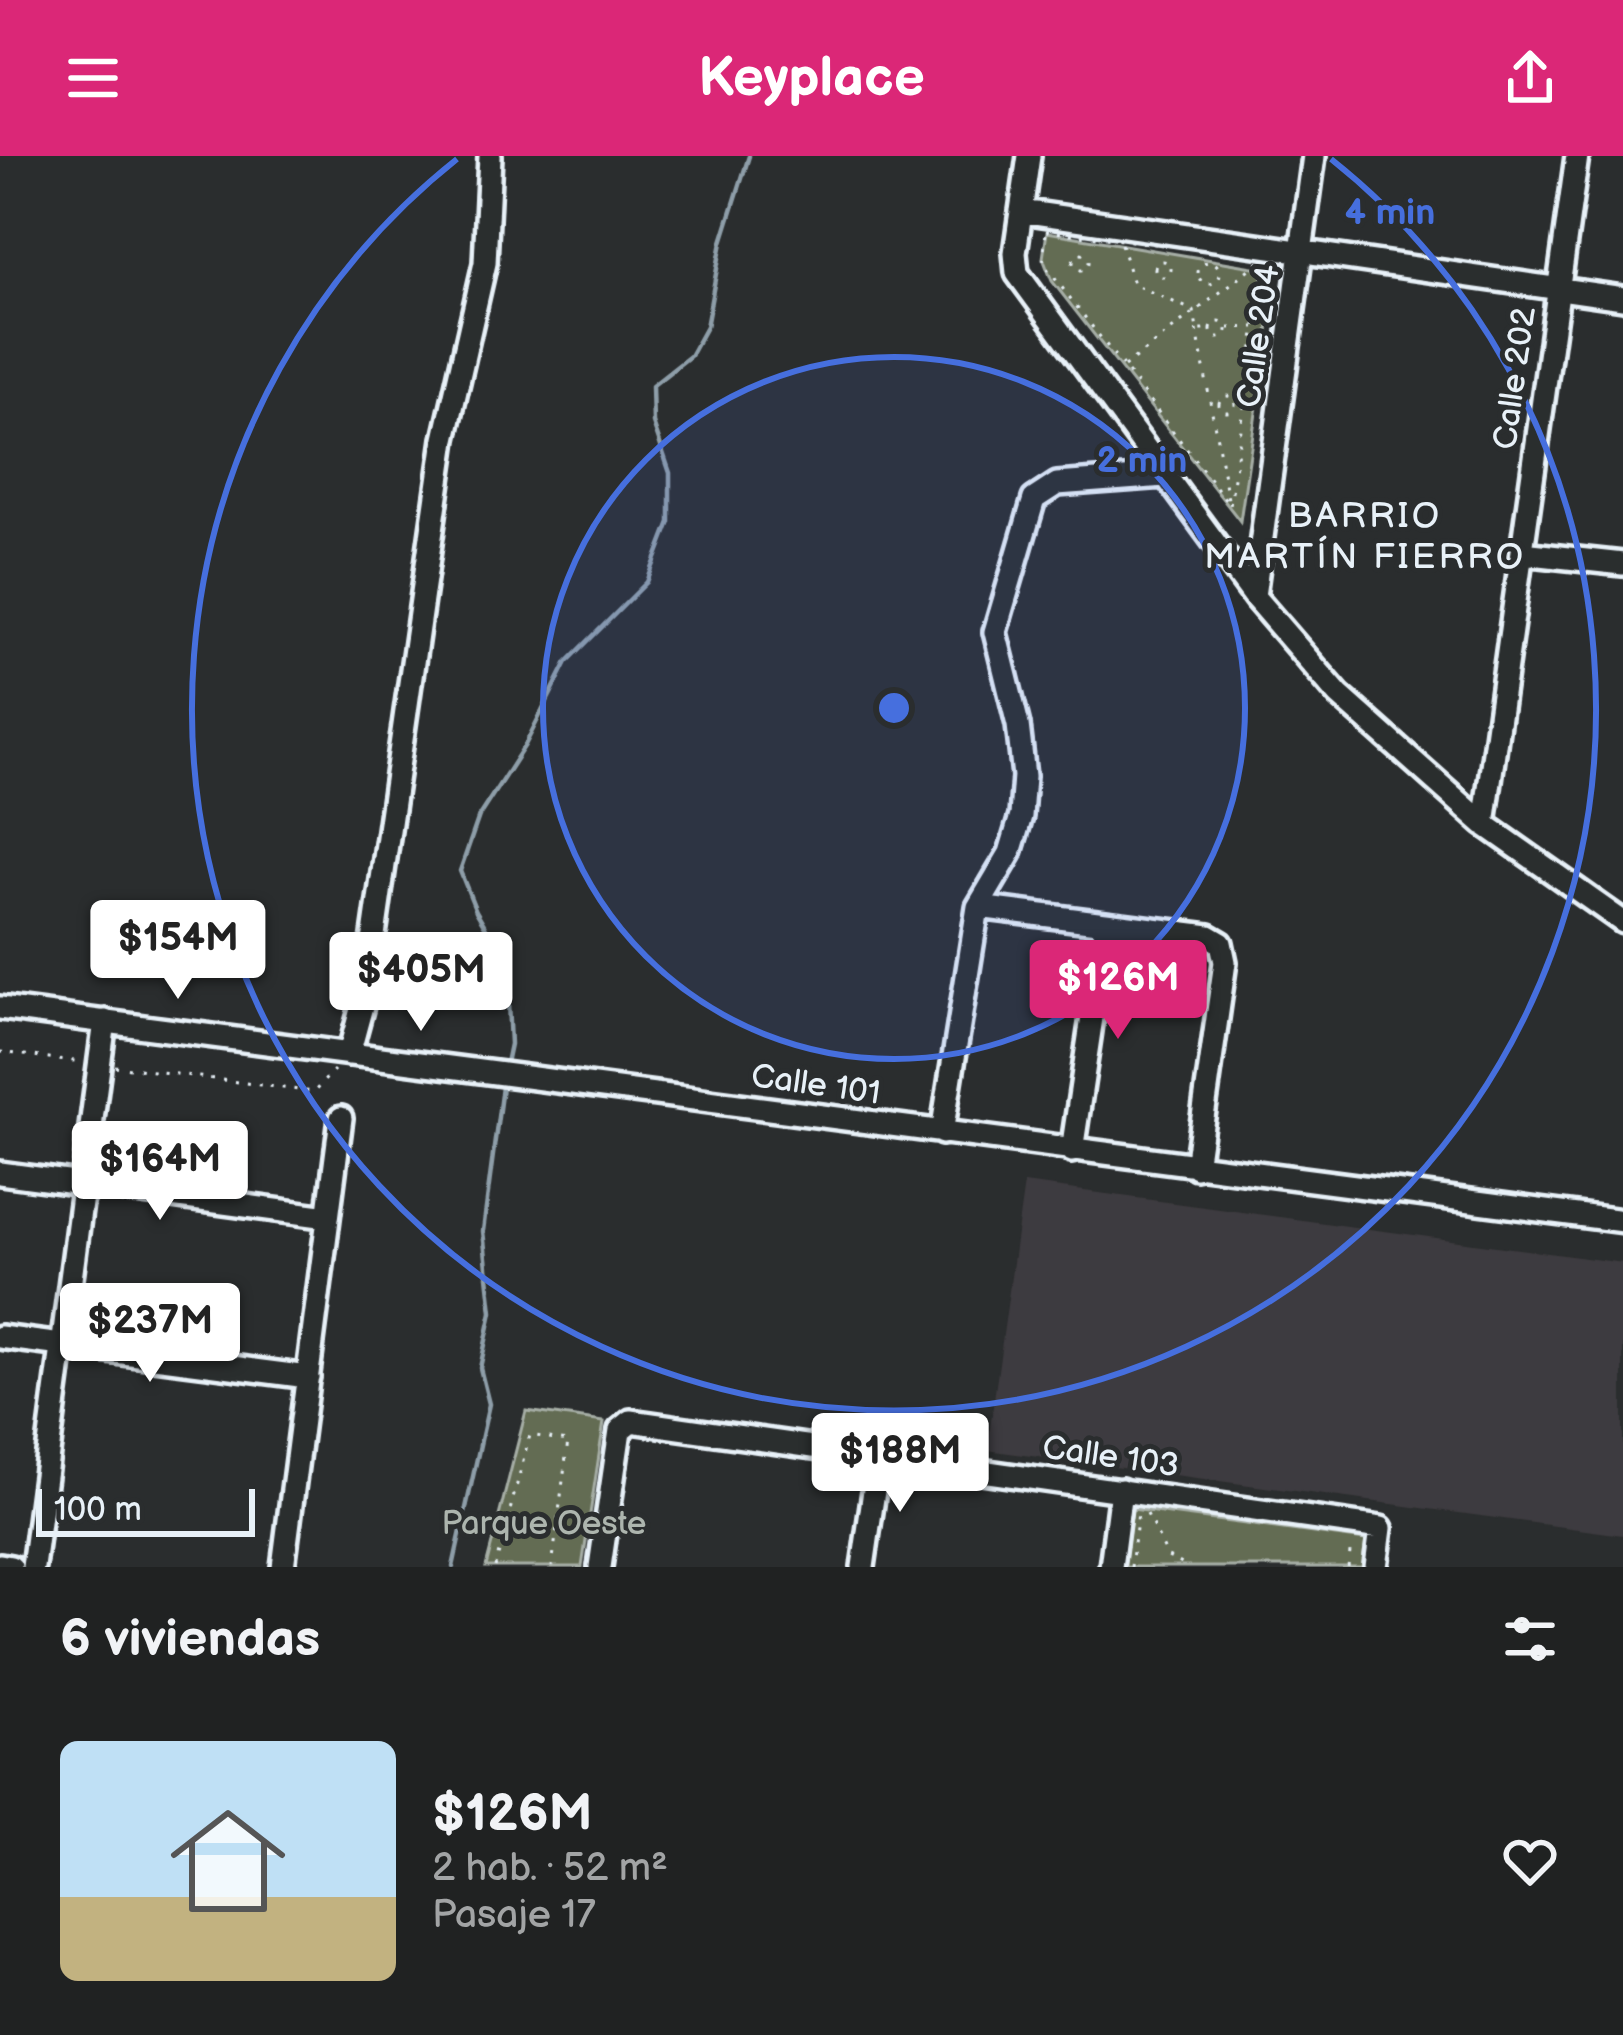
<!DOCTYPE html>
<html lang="es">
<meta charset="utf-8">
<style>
:root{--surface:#202222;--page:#282a2a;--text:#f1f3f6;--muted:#a2a4a5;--accent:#db2777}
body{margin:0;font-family:"Balsamiq Sans",sans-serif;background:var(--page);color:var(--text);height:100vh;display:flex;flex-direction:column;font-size:45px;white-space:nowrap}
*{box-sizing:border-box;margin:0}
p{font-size:39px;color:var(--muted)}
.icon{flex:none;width:66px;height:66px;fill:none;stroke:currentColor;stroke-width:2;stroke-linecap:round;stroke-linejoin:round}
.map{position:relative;height:1411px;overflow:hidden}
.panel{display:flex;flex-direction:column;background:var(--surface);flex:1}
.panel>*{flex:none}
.scale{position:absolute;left:36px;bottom:30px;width:219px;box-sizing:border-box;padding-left:12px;border:6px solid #e8f1f8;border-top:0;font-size:33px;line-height:42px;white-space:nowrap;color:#e8f1f8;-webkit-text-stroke:9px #2a2d2e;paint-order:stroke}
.price{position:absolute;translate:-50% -102px;padding:0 27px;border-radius:12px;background:#fff;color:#222;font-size:39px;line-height:78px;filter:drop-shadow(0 3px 6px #0008)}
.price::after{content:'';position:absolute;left:50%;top:72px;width:36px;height:27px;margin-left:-18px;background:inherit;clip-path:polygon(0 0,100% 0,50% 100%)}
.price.current{background:var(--accent);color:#fff}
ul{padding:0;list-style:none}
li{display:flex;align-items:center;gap:36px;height:300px;padding:0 60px}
li span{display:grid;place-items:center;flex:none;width:336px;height:240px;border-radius:18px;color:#555}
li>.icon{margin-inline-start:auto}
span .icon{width:144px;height:144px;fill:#fffc;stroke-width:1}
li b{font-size:51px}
h2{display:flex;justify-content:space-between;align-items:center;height:144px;padding:0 60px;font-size:51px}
header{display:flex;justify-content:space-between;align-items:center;height:156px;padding:0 60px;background:var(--accent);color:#fff;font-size:54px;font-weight:700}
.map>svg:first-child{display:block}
.built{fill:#3e3b3f}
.green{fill:#646c53;stroke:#a6aea6;stroke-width:3}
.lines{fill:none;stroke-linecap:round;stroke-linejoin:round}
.stream{stroke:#8e9ea9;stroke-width:4.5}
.minor-casing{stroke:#e8f1f8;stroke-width:30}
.path{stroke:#e8f1f8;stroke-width:3;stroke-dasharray:3 9;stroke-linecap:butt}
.minor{stroke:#2a2d2e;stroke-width:21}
.ring{fill:none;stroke:#466fde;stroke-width:6}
.labels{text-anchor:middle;stroke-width:10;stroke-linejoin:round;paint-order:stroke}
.street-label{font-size:33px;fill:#e8f1f8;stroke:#2a2d2e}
.park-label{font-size:33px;fill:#adb5ae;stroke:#2a2d2e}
.neighbourhood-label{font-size:36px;letter-spacing:3px;fill:#e8f1f8;stroke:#2a2d2e}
.centre{fill:#466fde;stroke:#2a2d2e;stroke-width:6}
.ring-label{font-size:36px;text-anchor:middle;font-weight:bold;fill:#466fde;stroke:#2a2d2e;stroke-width:10;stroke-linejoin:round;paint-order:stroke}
</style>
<header><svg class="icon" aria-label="menu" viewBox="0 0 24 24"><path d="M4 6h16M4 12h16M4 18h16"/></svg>Keyplace<svg class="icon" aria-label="share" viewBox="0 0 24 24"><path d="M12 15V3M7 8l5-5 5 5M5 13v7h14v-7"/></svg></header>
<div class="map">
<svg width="1623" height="1411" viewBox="0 0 1623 1411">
<rect width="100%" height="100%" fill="#2a2d2e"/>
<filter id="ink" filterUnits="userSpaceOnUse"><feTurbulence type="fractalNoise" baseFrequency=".00833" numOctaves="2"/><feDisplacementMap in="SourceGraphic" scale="24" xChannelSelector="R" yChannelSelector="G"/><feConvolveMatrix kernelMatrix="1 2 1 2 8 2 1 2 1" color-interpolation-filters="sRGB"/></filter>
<g filter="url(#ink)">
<path class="built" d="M1024 1027 1623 1107V1379L987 1294Z"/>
<path class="green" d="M1047 76 1277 115 1240 365 1052 125 1043 102Z
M526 1255 604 1266 582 1411H486Z
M1132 1353 1366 1384 1362 1411H1124Z"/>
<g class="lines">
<path class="stream" d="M505 912 510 888 506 806 476 755 460 715 479 660 525 589 567 506 647 426 670 366V317L653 267 652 230 690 200 706 171 722 86 749 0
M453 1411 489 1248 480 1212 492 1156 483 1075 503 923"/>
<defs>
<path id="minor" d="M1029 0 1015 97 1017 117 1257 444 1339 539 1484 668 1623 766
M1021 55 1623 142
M1522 397 1623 408
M1254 440 1314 0
M1484 668 1577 0
M978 751 1209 780 1221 787 1225 806 1196 1011
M0 852 1623 1065
M349 898 366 835 445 283 485 107 490 0
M942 977 978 751 1010 697 1021 660 1024 620 1018 569 995 476 1034 343 1057 328 1165 320
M1072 995 1106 768
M0 1017 328 1061
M0 1181 308 1221
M0 1409 11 1411
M33 1411 105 865
M283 1411 341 962
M600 1411 620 1274 631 1265 1381 1372 1376 1411
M863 1411 879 1300
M1111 1411 1121 1334"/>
</defs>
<use href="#minor" class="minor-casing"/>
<path class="path" d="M1046 75 1266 101 1230 349 1043 107Z
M1121 88 1133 128 1194 155 1197 174H1211
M1073 106a8 8 0 1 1 16 0a8 8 0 1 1-16 0Z
M1155 113a8 8 0 1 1 16 0a8 8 0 1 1-16 0Z
M1198 117a11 11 0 1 1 22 0a11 11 0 1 1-22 0Z
M1211 174a8 8 0 1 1 16 0a8 8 0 1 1-16 0Z
M1229 172 1255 171
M1197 174 1228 343
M1124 211 1259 106
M1219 248a8 8 0 1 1 16 0a8 8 0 1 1-16 0Z
M0 896 82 906
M115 910 314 936 334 914
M1147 1358 1168 1401 1188 1411
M495 1411 530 1279 568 1285 552 1411
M1131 1411 1138 1357H1141
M1348 1411 1351 1389"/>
<use href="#minor" class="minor"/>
</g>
</g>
<circle cx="894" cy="552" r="351" fill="#466fde" fill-opacity=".12"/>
<g class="ring">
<circle cx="894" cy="552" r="351"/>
<path d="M1331 3A702 702 0 1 1 457 3"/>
</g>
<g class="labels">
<g class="street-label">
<text transform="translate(1257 180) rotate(-82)" y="12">Calle 204</text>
<text transform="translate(1513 222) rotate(-82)" y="12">Calle 202</text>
<text transform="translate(816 927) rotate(8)" y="12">Calle 101</text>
<text transform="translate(1111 1299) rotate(8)" y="12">Calle 103</text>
</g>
<g class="park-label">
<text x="544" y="1378">Parque Oeste</text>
</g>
<g class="neighbourhood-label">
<text x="1365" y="371">BARRIO<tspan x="1365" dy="41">MARTÍN FIERRO</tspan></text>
</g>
</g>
<circle cx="894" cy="552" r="18" class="centre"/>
<g class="ring-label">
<text x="1390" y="68">4 min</text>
<text x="1142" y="316">2 min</text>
</g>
</svg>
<div class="scale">100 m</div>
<b class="price" style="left:178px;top:846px">$154M</b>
<b class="price" style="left:421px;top:878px">$405M</b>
<b class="price current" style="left:1118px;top:886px">$126M</b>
<b class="price" style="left:160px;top:1067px">$164M</b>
<b class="price" style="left:150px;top:1229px">$237M</b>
<b class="price" style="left:900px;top:1359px">$188M</b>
</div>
<section class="panel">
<h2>6 viviendas<svg class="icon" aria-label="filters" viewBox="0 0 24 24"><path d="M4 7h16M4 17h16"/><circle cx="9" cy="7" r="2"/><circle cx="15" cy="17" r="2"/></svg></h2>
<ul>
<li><span style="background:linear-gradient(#bfe0f5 65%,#c2b280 0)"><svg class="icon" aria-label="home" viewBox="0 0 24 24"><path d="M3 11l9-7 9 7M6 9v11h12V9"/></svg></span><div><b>$126M</b><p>2 hab. · 52 m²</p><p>Pasaje 17</p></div><svg class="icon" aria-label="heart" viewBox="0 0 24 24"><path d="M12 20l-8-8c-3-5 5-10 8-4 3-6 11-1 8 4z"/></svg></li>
</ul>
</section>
